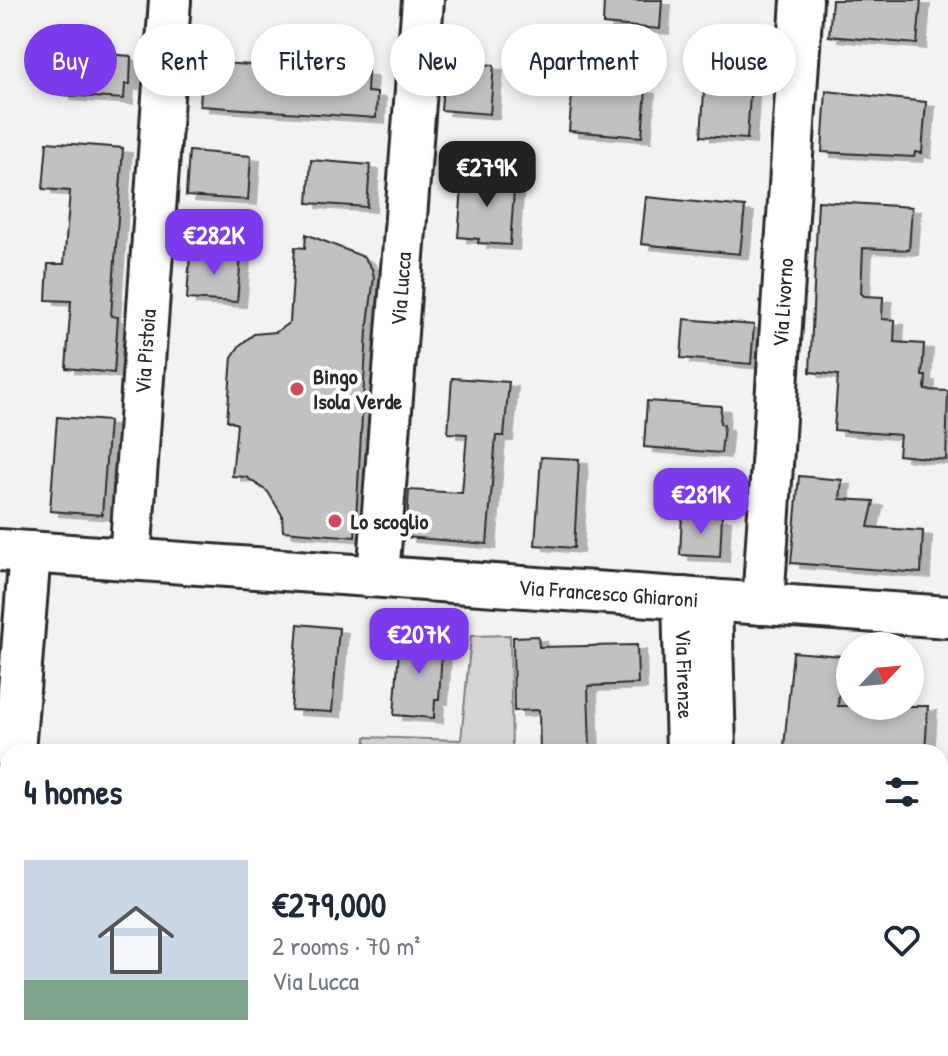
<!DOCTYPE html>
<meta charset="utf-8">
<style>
:root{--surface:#fff;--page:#f6f6f7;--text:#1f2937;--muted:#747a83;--accent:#7c3aed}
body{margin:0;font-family:"Patrick Hand",sans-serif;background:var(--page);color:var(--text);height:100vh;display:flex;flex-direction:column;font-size:30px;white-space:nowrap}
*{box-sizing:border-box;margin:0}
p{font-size:26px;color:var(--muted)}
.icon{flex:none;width:44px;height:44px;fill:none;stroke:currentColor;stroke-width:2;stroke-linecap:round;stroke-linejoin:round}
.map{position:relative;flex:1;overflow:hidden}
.details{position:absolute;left:0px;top:744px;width:948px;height:312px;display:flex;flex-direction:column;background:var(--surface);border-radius:24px 24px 0 0;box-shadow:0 4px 12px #0003}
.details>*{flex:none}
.guide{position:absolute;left:24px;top:24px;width:900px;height:72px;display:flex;gap:16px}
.needle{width:52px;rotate:64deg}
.tools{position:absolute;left:836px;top:632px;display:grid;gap:16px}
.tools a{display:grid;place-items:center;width:88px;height:88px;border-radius:50%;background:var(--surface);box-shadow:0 4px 12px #0003;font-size:40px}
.price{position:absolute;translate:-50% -68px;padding:0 18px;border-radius:16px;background:var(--accent);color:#fff;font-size:26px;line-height:52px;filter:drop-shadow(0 2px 4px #0008)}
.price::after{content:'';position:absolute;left:50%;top:48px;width:24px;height:18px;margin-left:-12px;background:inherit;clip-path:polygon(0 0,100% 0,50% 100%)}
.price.active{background:#222;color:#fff}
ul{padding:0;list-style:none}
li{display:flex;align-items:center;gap:24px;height:200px;padding:0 24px}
li span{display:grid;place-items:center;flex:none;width:224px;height:160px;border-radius:0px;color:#555}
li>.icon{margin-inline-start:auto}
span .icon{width:96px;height:96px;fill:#fffc;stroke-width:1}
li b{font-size:34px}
h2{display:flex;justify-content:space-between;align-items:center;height:96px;padding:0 24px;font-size:34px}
.pill{padding:0 28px;border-radius:36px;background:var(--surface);box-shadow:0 4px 12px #0003;font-size:28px;line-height:72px}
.pill.active{background:var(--accent);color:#fff}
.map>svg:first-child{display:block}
.green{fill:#d5d5d5;stroke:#808080;stroke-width:2}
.building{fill:#c1c1c1;stroke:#2b2b2b;stroke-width:2;filter:url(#shadow)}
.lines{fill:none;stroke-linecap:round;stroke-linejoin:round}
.minor-casing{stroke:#2b2b2b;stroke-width:46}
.minor{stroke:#fff;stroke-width:40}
.poi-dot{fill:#d1495b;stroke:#fff;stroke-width:3}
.labels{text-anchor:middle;stroke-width:8;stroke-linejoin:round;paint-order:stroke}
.street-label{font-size:22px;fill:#2b2b2b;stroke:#fff}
.poi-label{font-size:22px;font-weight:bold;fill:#2b2b2b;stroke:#fff;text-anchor:start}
</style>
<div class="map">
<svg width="948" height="1056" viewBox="0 0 948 1056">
<defs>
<filter id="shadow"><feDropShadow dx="9" dy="5" stdDeviation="0" flood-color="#0004"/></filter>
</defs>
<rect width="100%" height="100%" fill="#f2f2f2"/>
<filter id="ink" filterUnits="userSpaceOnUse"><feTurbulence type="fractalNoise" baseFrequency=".0125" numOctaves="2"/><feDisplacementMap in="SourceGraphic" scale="16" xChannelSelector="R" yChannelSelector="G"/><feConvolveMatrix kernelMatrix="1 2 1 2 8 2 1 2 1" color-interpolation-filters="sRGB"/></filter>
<g filter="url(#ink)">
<path class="green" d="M510 635 512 752H365L366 737 461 740 471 636Z"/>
<path class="building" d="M604 0H662L660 29 603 24Z
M832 0H921L917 44 829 36Z
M66 51 131 56 130 84H125L124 99 62 95Z
M203 62 368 72 367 92 377 93 376 118 200 106Z
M445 62 494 65 490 114 441 110Z
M706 63 752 65 747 139 701 136Z
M573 82 646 89 642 137 569 131Z
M826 91 926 102 922 153 915 152 914 157 822 152Z
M47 142 123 148 111 316 118 317 114 373 66 368 71 301 46 300 48 264H64L70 191 43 189Z
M189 151 251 156 248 200 186 196Z
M311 160 370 165 367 207 308 203Z
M463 175 515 178 510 245 478 243 479 239 458 237Z
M646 197 745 207 740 254 641 244Z
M818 201 912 207 909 250 863 248 861 293 864 296 883 297 882 319 895 320 894 342 924 344 922 376H926L925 390 948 391 946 460 898 455 900 435 834 430 838 375 810 372Z
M306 234 364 257 372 269 374 277 367 331 355 537 283 531 282 515 268 492 246 477 232 476 237 424 227 420 232 357 240 345 254 334 276 332 290 322 295 247 305 248Z
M190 253 241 256 237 302 187 299Z
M684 319 754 325 751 364 681 358Z
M452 378 509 382 504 436H496L487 544 406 537 409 490 462 493 467 434 448 433Z
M647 401 721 406 720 424 724 425 721 453 644 447Z
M57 417 109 421 102 515 50 511Z
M541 457 579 459 574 548 535 545Z
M799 476 842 480 840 499 874 501 868 527 923 531 921 573 791 563Z
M682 514 722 516 720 557 680 555Z
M298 624 339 628 332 712 291 710Z
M405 633 443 636 439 699H435L434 718 394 715 399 649H404Z
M538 636 539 647 637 645 638 684 588 686 590 752H540L539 710 514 711 513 637Z
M793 652 842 656 838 706H928L925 752H841L784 747Z"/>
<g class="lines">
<defs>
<g id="minor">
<path id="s1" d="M0 550 948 617"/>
<path id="s2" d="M130 559 170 0"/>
<path id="s3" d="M378 576 423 0"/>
<path id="s4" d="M683 598 687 752"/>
<path d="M711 600 715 752"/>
<path id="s5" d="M763 604 802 0"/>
<path d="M14 752 30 552"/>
<path d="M0 920 8 823"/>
<path d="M940 960H948"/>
<path d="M940 1019 948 1018"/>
<path d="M694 1048V1056"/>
<path d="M723 1048V1056"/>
<path d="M172 1056V1048"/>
</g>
</defs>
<use href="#minor" class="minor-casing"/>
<use href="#minor" class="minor"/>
</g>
</g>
<g class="poi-dot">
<circle cx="297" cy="389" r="8"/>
<circle cx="335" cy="521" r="8"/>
</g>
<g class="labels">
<g class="street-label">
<text dy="8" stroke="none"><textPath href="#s3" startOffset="288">Via Lucca</textPath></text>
<text dy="8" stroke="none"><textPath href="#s5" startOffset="302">Via Livorno</textPath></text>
<text dy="8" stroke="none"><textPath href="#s2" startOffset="208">Via Pistoia</textPath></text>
<text dy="8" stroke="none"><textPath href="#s1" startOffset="610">Via Francesco Ghiaroni</textPath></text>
<text dy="8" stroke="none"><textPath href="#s4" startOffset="76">Via Firenze</textPath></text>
</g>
<g class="poi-label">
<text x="313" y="384">Bingo<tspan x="313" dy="25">Isola Verde</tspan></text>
<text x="351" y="529">Lo scoglio</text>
</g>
</g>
</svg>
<div class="tools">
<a><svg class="needle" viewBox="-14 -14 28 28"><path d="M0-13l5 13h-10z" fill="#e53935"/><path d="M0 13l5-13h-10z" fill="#747a83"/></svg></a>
</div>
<b class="price active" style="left:487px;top:209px">€279K</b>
<b class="price" style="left:214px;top:277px">€282K</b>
<b class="price" style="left:701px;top:536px">€281K</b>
<b class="price" style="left:419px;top:676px">€207K</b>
<div class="guide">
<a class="pill active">Buy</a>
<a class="pill">Rent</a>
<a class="pill">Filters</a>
<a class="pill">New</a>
<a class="pill">Apartment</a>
<a class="pill">House</a>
</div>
<section class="details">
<h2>4 homes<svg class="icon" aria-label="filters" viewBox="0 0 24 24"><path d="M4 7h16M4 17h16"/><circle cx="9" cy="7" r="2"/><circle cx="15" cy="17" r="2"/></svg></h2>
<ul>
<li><span style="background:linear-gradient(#c9d6e8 75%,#7fa58c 0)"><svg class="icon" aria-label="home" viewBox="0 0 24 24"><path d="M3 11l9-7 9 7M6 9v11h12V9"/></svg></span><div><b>€279,000</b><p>2 rooms · 70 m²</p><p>Via Lucca</p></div><svg class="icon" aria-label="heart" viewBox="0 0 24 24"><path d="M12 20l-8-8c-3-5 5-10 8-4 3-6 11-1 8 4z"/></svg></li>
</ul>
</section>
</div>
